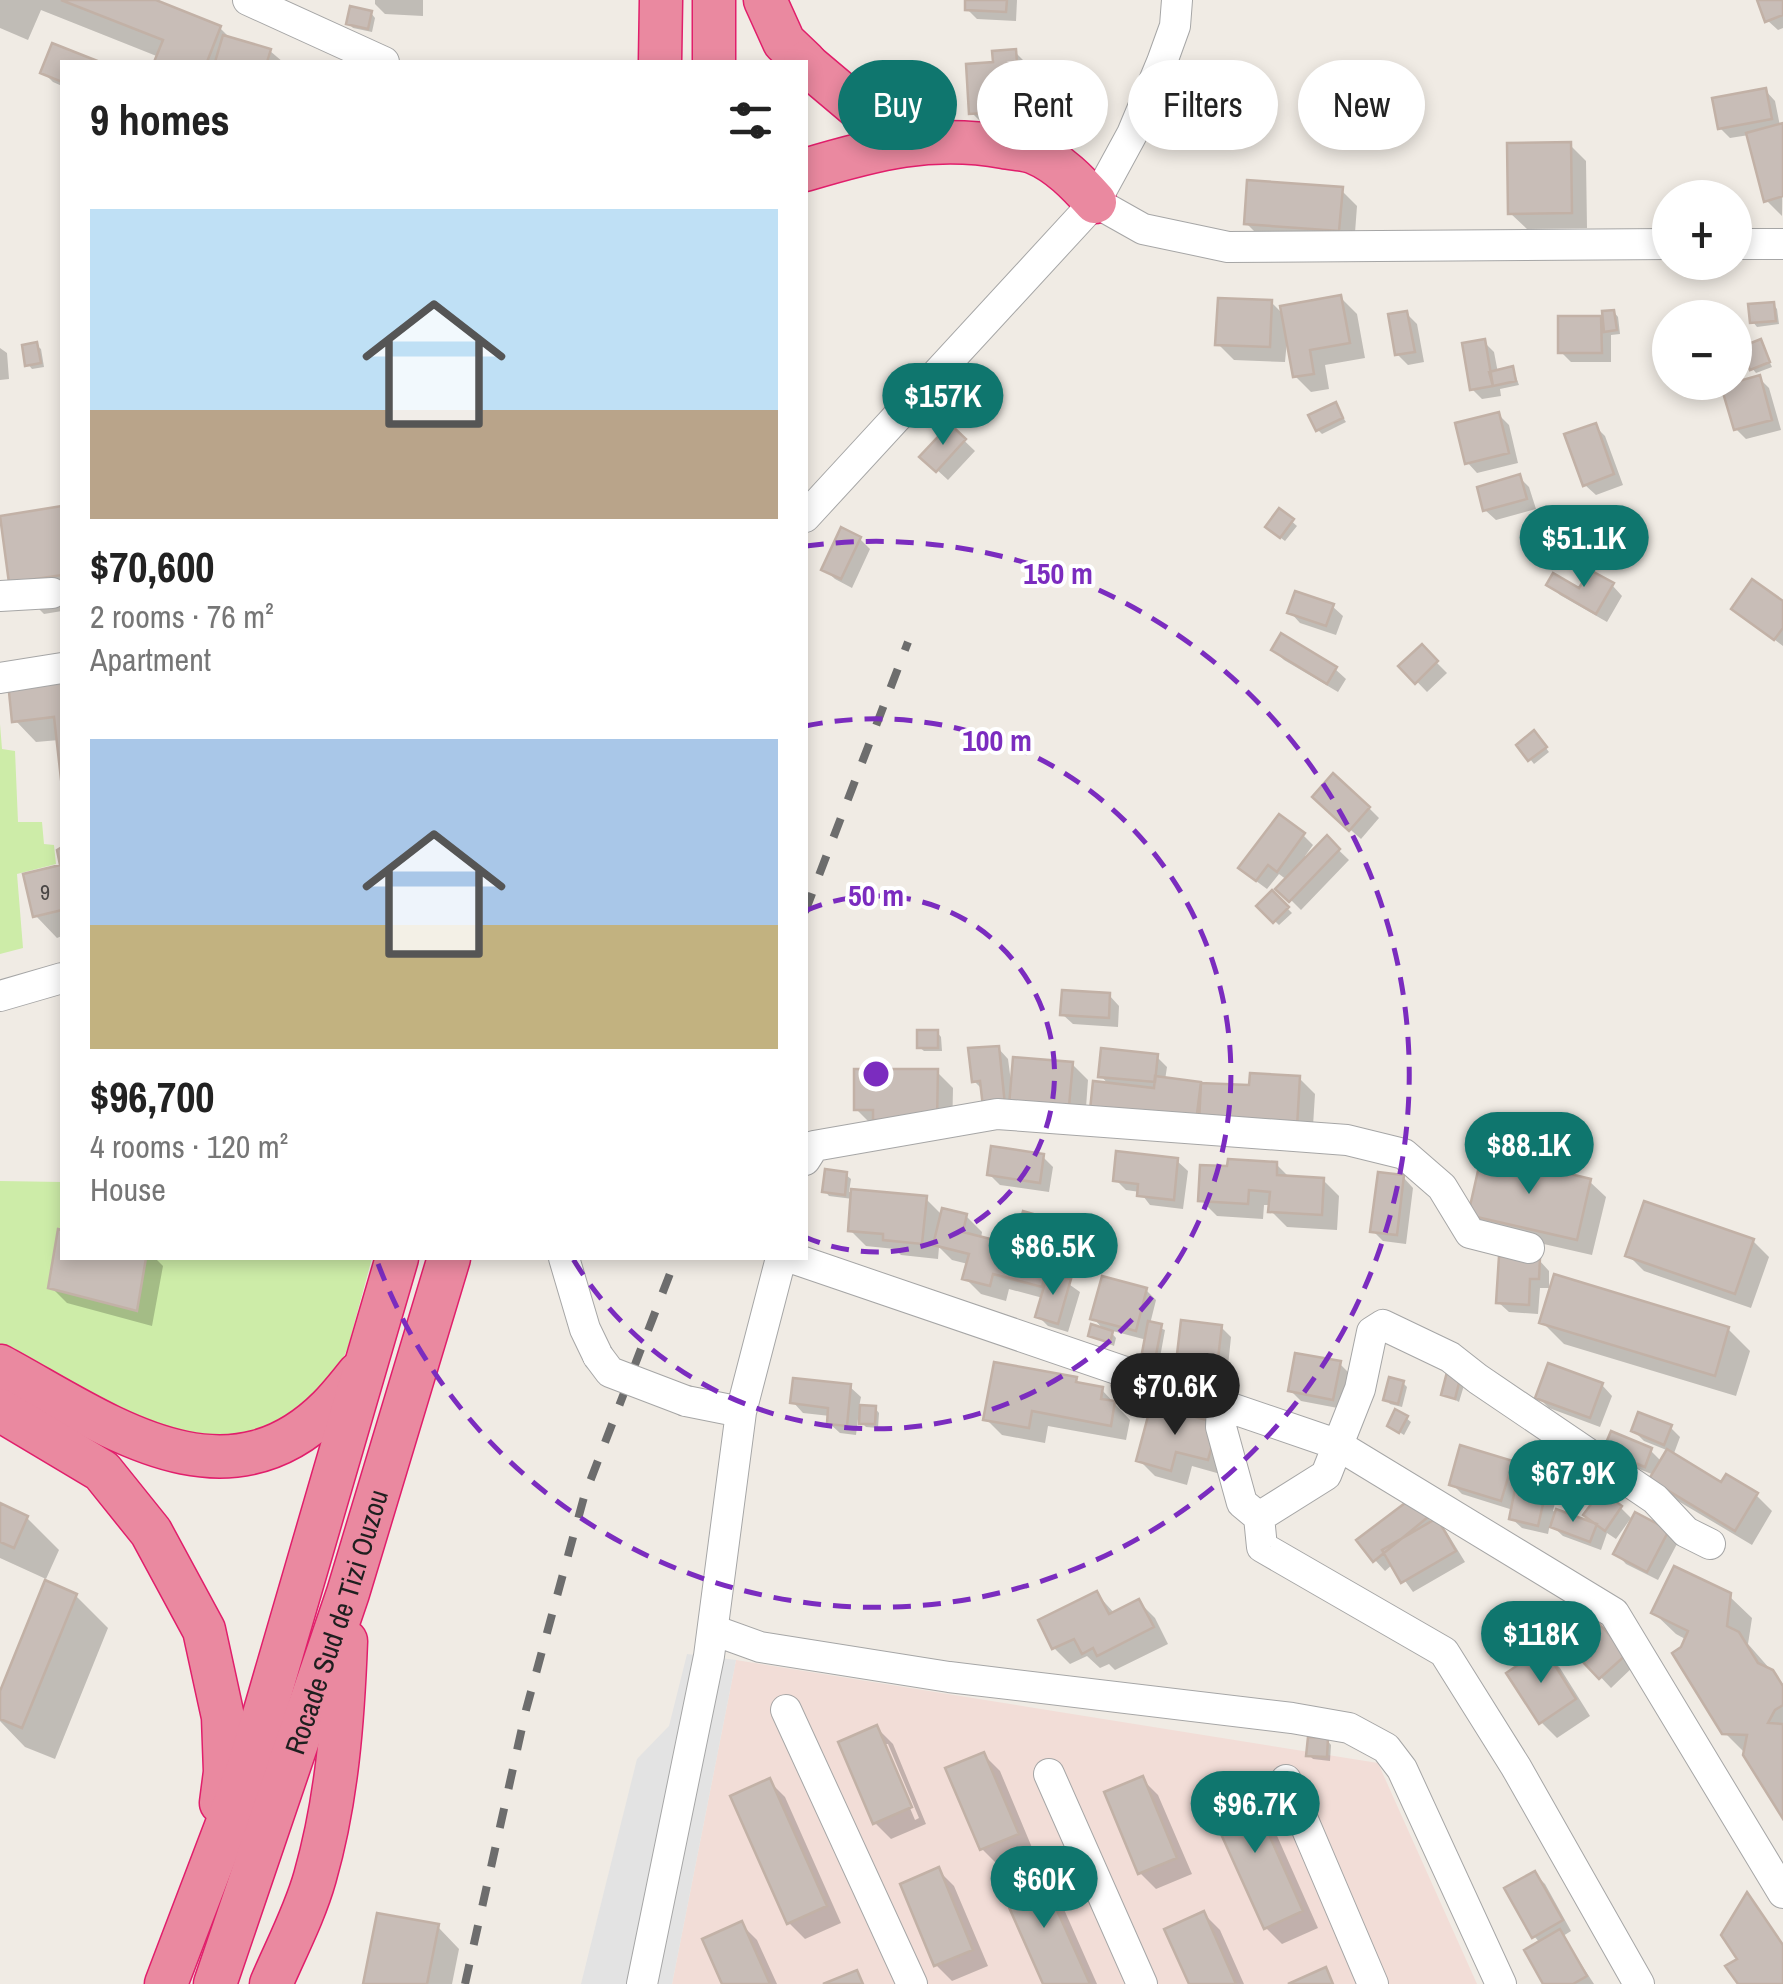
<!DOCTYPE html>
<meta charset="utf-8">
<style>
:root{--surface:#fff;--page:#f6f6f6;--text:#222;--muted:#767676;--accent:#0f766e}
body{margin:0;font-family:"Archivo Narrow",sans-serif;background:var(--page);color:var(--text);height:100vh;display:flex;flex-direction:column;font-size:38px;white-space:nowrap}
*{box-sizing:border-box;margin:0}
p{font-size:32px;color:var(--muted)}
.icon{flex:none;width:55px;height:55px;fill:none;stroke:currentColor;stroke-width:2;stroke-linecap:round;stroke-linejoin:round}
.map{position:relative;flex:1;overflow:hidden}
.sheet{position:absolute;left:60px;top:60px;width:748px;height:1200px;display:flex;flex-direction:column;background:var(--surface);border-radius:0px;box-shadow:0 5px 15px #0003}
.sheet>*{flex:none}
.guide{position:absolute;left:838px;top:60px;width:795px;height:90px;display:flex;gap:20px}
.tools{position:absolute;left:1652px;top:180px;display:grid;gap:20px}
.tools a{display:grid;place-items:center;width:100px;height:100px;border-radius:50%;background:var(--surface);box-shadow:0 5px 15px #0003;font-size:50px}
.price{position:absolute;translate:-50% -85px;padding:0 22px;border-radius:35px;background:var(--accent);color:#fff;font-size:32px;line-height:65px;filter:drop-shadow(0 2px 5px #0008)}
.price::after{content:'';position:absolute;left:50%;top:60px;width:30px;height:22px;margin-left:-15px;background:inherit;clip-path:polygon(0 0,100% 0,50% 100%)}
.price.current{background:#222;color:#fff}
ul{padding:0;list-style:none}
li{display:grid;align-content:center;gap:20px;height:530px;padding:0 30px}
li span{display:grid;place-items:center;height:310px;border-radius:0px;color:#555}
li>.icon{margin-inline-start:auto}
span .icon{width:180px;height:180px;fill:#fffc;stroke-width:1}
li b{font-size:42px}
h2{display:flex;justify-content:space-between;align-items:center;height:120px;padding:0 30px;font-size:42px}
.tag{padding:0 35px;border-radius:45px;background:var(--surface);box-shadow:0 5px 15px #0003;font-size:35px;line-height:90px}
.tag.current{background:var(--accent);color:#fff}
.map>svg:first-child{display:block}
.military{fill:#f2ddd7}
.grass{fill:#cdeca8}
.parking{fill:#e3e3e3}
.shadow{fill:#0003;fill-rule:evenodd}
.building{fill:#c8bdb7;stroke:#c2b1a6;stroke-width:2.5}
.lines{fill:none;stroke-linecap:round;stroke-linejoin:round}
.minor-casing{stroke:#a6a6a6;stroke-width:32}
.highway-casing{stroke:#e11e6b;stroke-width:45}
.minor{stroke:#fff;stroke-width:30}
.highway{stroke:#ea89a0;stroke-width:42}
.rail{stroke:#6d6d6d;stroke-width:8;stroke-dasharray:20 20;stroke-linecap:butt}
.minor-bridge-casing{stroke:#a6a6a6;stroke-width:32;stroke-linecap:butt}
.minor-bridge{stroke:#fff;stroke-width:30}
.ring{fill:none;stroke:#7b2cbf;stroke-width:5;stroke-dasharray:18 12}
.labels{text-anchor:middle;stroke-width:8;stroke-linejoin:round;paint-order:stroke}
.number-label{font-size:22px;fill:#494645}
.street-label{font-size:28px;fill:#1f1f1f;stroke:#fff}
.centre{fill:#7b2cbf;stroke:#fff;stroke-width:5}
.ring-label{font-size:30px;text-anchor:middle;font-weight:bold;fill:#7b2cbf;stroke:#fff;stroke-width:8;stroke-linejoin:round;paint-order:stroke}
</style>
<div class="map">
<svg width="1783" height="1984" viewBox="0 0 1783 1984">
<rect width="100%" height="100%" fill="#f0ebe4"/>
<path class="military" d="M736 1660 1378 1763 1477 1984H672Z"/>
<path class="grass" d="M0 724 2 749 15 751 18 822H42L44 844 54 845 56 864 17 874 23 948 0 954Z
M0 1181 62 1182V1258H372L348 1347 333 1382 274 1427 199 1444 0 1352Z"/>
<path class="parking" d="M687 1654 736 1660 672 1984H581L637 1759 669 1726Z"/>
<path class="shadow" d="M0 0H149L220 28 232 40 270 51 283 62H156L159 57 41 10 28 40 0 28Z
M375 0H423V16L385 14 375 4Z
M968 0H1017L1016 21 977 19 967 9Z
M1760 0H1783V28L1778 30 1767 20Z
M371 13 375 18 372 32 353 28 348 23Z
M53 46 93 62H62V86L53 82 43 72Z
M1015 52 1025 62 1028 100 1009 102 1011 121 982 123 972 113 996 64Z
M1765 90 1775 101 1780 126 1783 125 1782 216 1766 200 1749 135 1730 138 1720 128Z
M1570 145 1586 161 1587 228 1527 229 1510 213Z
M1341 190 1357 206 1354 246 1262 239 1246 223Z
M1341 298 1357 314 1365 358 1325 365 1329 389 1311 392 1295 376 1287 340 1285 362 1234 360 1218 344 1271 302 1284 315Z
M1773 304 1777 309 1779 324 1757 327 1753 322Z
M1614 312 1618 317 1620 334 1611 335V362H1571L1561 352 1600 319 1606 324Z
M1406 313 1417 324 1424 362 1408 365 1397 354Z
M1484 342 1494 352 1498 373 1513 369 1519 385 1500 389 1501 396 1482 399 1472 389Z
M1760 342 1772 367 1756 373 1752 368Z
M36 345 41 349 44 367 32 369 28 364Z
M0 348 7 353 9 379 0 380Z
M1759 378 1769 388 1781 430 1746 439 1736 429Z
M1335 405 1346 422 1322 434 1318 430Z
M1499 415 1509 425 1518 463 1477 473 1467 462Z
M1595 426 1605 436 1623 485 1596 495 1585 485Z
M950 427 975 451 948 480 923 457Z
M1519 477 1529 487 1536 509 1496 520 1485 510Z
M62 509V611L44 614 12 582 2 518Z
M1280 511 1297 526 1285 541 1272 531Z
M860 539 870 549 852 588 835 579 824 569Z
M1550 585 1580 592 1612 585 1622 596 1607 622 1560 595Z
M1783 604V646L1734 609Z
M1332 606 1343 616 1336 635 1300 623 1290 612Z
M1422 648 1447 673 1427 692 1402 666Z
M1274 650 1335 669 1346 679 1338 692 1284 660Z
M62 678V766L59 740 36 742 15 720Z
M1538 738 1549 752 1534 764 1519 745Z
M1325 807 1369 808 1379 818 1361 839Z
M1303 835 1313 845 1305 856 1308 859 1327 839 1349 860 1301 910 1279 888 1287 880 1279 874 1267 889 1252 878Z
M62 868V936L57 938 36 916 26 876Z
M1272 893 1292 913 1279 925 1259 906Z
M1109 995 1119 1006 1118 1027 1073 1024 1062 1014Z
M937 1032 941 1037 942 1051H924L919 1047Z
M998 1048 1008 1059 1011 1082 1072 1064 1088 1080 1085 1121 1047 1122 983 1090 974 1081Z
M1157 1057 1167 1067 1165 1080 1252 1088 1299 1078 1315 1094 1312 1142 1218 1137 1110 1086 1101 1076Z
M937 1072 953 1088 952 1135 872 1125 856 1109Z
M1043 1157 1053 1167 1049 1192 1000 1185 990 1175Z
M1177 1161 1188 1171 1183 1209 1150 1205 1140 1192 1126 1190 1116 1180Z
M1276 1164 1290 1178 1323 1180 1339 1196 1337 1230 1287 1227 1271 1211V1205H1264L1263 1219 1217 1216 1201 1200 1229 1169Z
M846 1175 851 1179 849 1192 926 1199 943 1216H966L982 1232 981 1239 1016 1248 1047 1220 1063 1236 1058 1254 1067 1263 1063 1280 1080 1292 1068 1332 1048 1326 1038 1316 1043 1298 1009 1289 1006 1301 981 1294 965 1278 968 1264 952 1260 939 1247 938 1259 901 1255 895 1249 866 1246 850 1230 853 1199 829 1196 825 1191Z
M1403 1177 1413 1188 1406 1244 1383 1241 1373 1231Z
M1589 1181 1606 1197 1592 1255 1487 1231 1471 1214Z
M60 1232 62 1258H155L163 1266 152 1326 67 1303 51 1287Z
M1753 1241 1769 1257 1751 1308 1644 1271 1628 1255Z
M1539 1260 1549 1271V1288H1540L1538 1314 1509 1312 1498 1302Z
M1146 1290 1156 1300 1150 1324 1165 1330 1159 1363 1144 1357 1147 1340 1109 1330 1116 1338 1114 1346 1090 1335 1106 1332 1093 1318Z
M1542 1322 1728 1329 1750 1351 1736 1396 1564 1344Z
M1221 1327 1231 1337 1227 1376 1189 1372 1179 1362Z
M1340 1364 1350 1374 1343 1409 1301 1401 1291 1391Z
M1449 1375 1465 1382 1459 1402 1444 1394Z
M1076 1380 1082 1386 1102 1390 1130 1420 1126 1440 1048 1426 1045 1443 1002 1435 986 1419Z
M1403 1383 1407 1387 1402 1407 1390 1404 1386 1399Z
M1602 1385 1612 1396 1600 1427 1549 1408 1538 1397Z
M850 1387 861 1397 859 1407 875 1408 879 1413 878 1428 866 1427 858 1419 856 1435 840 1433 829 1423 830 1416 803 1413 793 1402Z
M1406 1418 1411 1422 1404 1435 1390 1426Z
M1216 1425 1224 1475 1192 1466 1187 1485 1155 1476 1139 1460Z
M1670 1427 1680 1437 1673 1456 1722 1485 1756 1495 1772 1511 1752 1545 1668 1495 1654 1475 1617 1460 1606 1450 1651 1451 1662 1462 1669 1451 1644 1441 1634 1431Z
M1512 1463 1522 1474 1518 1487 1545 1493 1555 1503 1553 1511 1599 1527 1587 1515 1621 1508 1631 1518 1616 1539 1607 1533 1601 1550 1563 1536 1550 1524 1548 1534 1522 1528 1511 1518 1513 1510 1462 1494 1452 1484Z
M0 1506 27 1518 59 1550 46 1579 0 1558Z
M1423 1510 1432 1523 1436 1521 1446 1531 1465 1562 1413 1592 1393 1564 1385 1571 1375 1560Z
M1668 1532 1678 1542 1658 1580 1626 1564 1616 1553Z
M1097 1594 1115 1614 1139 1602 1155 1618 1168 1644 1115 1670 1109 1664 1100 1668 1087 1656 1070 1664 1054 1648 1041 1621Z
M76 1596 108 1628 55 1759 25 1747 0 1721V1697Z
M1729 1596 1752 1618 1748 1644 1783 1684V1815L1746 1754 1724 1732 1687 1640 1676 1634 1654 1613Z
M1592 1619 1635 1665 1611 1688 1568 1642Z
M1544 1652 1560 1668 1590 1716 1557 1738 1541 1722Z
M877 1728 893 1744 926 1824 891 1839 875 1823ZM883 1744H888L919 1818 915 1820Z
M1327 1740 1331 1745 1330 1761 1313 1759 1309 1755Z
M984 1755 1000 1771 1033 1850 998 1865 982 1849Z
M1142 1779 1158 1795 1192 1874 1156 1889 1140 1873Z
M769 1781 785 1797 841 1923 805 1939 789 1923Z
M1246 1786 1262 1802 1318 1928 1282 1944 1266 1928Z
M938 1870 954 1886 988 1966 952 1981 936 1965Z
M1039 1873 1055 1889 1097 1984H1045Z
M1535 1874 1545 1884 1571 1931 1563 1936 1594 1984H1546L1540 1943 1534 1936Z
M1204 1914 1220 1930 1244 1984H1192Z
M741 1924 757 1940 777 1984H725Z
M438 1927 459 1949 452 1984H366Z"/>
<path class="building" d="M61 0H156L221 26 207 62H154L163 40Z
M965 0H1007L1006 12 965 10Z
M1757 0H1783V15L1765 22Z
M350 6 372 11 368 29 346 24Z
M223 35 271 49 267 62H215Z
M52 43 100 62H62V82L40 73Z
M1016 49 1019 91 1000 92 1002 112 969 114 966 64 993 62 992 51Z
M1766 88 1772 119 1718 129 1712 98Z
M1783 123V196L1764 202 1746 133Z
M1571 142 1572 213 1508 214 1507 143Z
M1247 180 1343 187 1339 231 1244 224Z
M1341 295 1350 343 1310 350 1314 374 1293 377 1280 306Z
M1218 298 1272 300 1270 347 1215 345Z
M1774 302 1776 321 1750 323 1748 304Z
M1614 310 1617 330 1604 332 1602 311Z
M1407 311 1415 352 1395 355 1388 314Z
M1558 316H1601L1602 353H1558Z
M1485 339 1493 386 1470 390 1462 343Z
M1761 339 1770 362 1750 370 1741 347Z
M37 342 41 363 25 366 22 345Z
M1513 366 1516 381 1493 386 1489 372Z
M1760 375 1772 420 1734 430 1721 386Z
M1336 402 1343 418 1316 431 1308 415Z
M1499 412 1509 453 1465 464 1455 423Z
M1596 423 1614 474 1583 486 1564 434Z
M950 424 966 439 936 472 919 457Z
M1520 474 1527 499 1483 511 1477 487Z
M62 506V575L9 583 0 516Z
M1279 508 1294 519 1280 538 1265 527Z
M841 527 861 537 841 579 821 570Z
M1590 570 1614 583 1596 614 1546 585 1553 573 1579 588Z
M1752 579 1783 601V628L1774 640 1731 609Z
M1295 591 1334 604 1326 626 1287 613Z
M1281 633 1337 667 1327 684 1271 650Z
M1422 644 1438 661 1415 684 1398 666Z
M62 676V788L54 717 12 722 8 682Z
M1534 730 1547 747 1528 761 1516 745Z
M1333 773 1370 807 1349 831 1312 797Z
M1279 814 1305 833 1277 872 1268 865 1256 881 1238 868Z
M1327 835 1340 849 1289 902 1275 889Z
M62 847V910L33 917 23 874 60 865 57 850Z
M1272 890 1289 907 1273 923 1256 906Z
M1062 990 1110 993 1109 1018 1060 1015Z
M917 1030H938V1048H917Z
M999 1046 1005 1105 983 1107 980 1081 972 1082 968 1048Z
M1101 1048 1158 1054 1155 1082 1098 1077Z
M1013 1057 1073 1062 1069 1106H1009Z
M854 1069H938L937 1120H873V1110H854Z
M1250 1073 1300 1076 1297 1127 1199 1122 1201 1083 1249 1085Z
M1155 1076 1201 1082 1196 1122 1090 1110 1093 1081 1154 1088Z
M991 1146 1044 1154 1040 1183 987 1175Z
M1116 1151 1178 1158 1174 1200 1137 1196 1138 1184 1113 1181Z
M1482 1153 1591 1179 1577 1240 1468 1215Z
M1228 1159 1277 1162V1175L1324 1178 1322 1215 1268 1212 1270 1192 1249 1190 1248 1204 1198 1201 1200 1165 1227 1166Z
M825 1169 847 1172 845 1195 822 1192Z
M1378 1172 1404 1175 1397 1235 1370 1232Z
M851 1189 927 1196 922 1244 883 1240V1234L848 1231Z
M1644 1201 1754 1239 1735 1294 1625 1256Z
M942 1208 967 1214 963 1232 1014 1245 1023 1211 1048 1218 1042 1241 1052 1244 1042 1287 993 1274 990 1286 962 1279 969 1254 933 1245Z
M58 1229 62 1230V1258H146L137 1311 48 1288Z
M1499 1256 1540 1258 1539 1279H1530L1529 1305 1496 1303Z
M1048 1273 1071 1279 1058 1324 1035 1317Z
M1554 1274 1729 1327 1715 1376 1539 1323Z
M1102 1276 1147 1288 1136 1331 1090 1319Z
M1181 1320 1222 1325 1217 1367 1176 1363Z
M1148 1321 1162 1324 1155 1360 1141 1358Z
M1091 1324 1113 1331 1110 1343 1088 1336Z
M1295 1353 1341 1361 1333 1400 1288 1391Z
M994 1362 1077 1377 1076 1382 1103 1387 1101 1399 1115 1401 1111 1426 1032 1411 1029 1428 983 1420Z
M1548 1363 1603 1383 1590 1418 1535 1398Z
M1447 1372 1461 1375 1455 1399 1441 1395Z
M1389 1377 1404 1381 1398 1404 1383 1400Z
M793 1378 851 1384 847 1426 827 1424 828 1408 790 1403Z
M860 1405 876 1406 875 1424H859Z
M1151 1405 1218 1423 1208 1460 1176 1452 1171 1471 1136 1461Z
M1395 1409 1408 1416 1399 1433 1387 1426Z
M1638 1412 1672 1425 1664 1445 1631 1431Z
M1611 1431 1652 1448 1645 1467 1603 1450Z
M1460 1445 1513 1461 1501 1501 1449 1485Z
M1667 1449 1721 1482 1726 1474 1758 1493 1735 1531 1649 1479Z
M1516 1484 1546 1491 1538 1526 1509 1519Z
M1601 1491 1622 1506 1605 1531 1583 1515Z
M1413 1497 1428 1517 1373 1562 1356 1540Z
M0 1503 28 1516 14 1548 0 1542Z
M1556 1509 1597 1524 1590 1542 1550 1527Z
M1635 1512 1669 1530 1647 1572 1613 1554Z
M1437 1518 1456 1551 1401 1583 1382 1550Z
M1674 1566 1731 1593 1727 1626 1739 1632 1758 1663 1773 1670 1783 1686V1705L1775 1710 1768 1723 1783 1724V1819L1743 1755 1747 1735 1722 1734 1672 1653 1681 1647 1688 1631 1651 1613Z
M45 1580 77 1594 22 1728 0 1719V1691Z
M1097 1591 1109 1614 1139 1599 1154 1627 1097 1656 1093 1648 1082 1654 1074 1639 1052 1649 1038 1620Z
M1592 1616 1627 1654 1599 1679 1564 1642Z
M1544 1648 1576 1699 1539 1724 1506 1673Z
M877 1725 912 1807 873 1824 838 1742Z
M1308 1737 1328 1738 1327 1757 1306 1756Z
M984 1752 1019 1834 980 1850 945 1768Z
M1143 1776 1177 1858 1138 1874 1104 1792Z
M770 1778 827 1906 787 1924 730 1796Z
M1246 1783 1303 1911 1264 1929 1206 1801Z
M939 1867 973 1950 934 1966 900 1884Z
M1039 1870 1090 1984H1043L1000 1887Z
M1535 1871 1563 1920 1532 1938 1504 1888Z
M1747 1892 1783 1945V1984H1738L1725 1966 1737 1959 1721 1935Z
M1204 1911 1236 1984H1189L1164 1929Z
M377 1913 439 1924 427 1984H363Z
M742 1921 770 1984H722L702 1939Z
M1560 1929 1587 1976 1573 1984H1543L1524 1950Z
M1326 1967 1333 1984H1288Z
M857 1970 863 1984H823Z"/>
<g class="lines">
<defs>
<path id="minor" d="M248 0 384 62
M1095 202 1143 229 1228 247 1670 244
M1735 244H1783
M805 517 1095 202 1132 134 1162 62 1175 26 1177 0
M0 596 52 593
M0 678 62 668
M0 996 62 978
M805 1160 814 1146 997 1114 1347 1140 1404 1154 1442 1187 1470 1233 1529 1248
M564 1258 585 1329 598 1356
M792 1258 1336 1444 1614 1613 1783 1893
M686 1401 741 1412 781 1258
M1222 1405 1221 1427 1242 1503 1259 1517
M713 1630 760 1647 949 1677 1292 1718 1349 1728 1386 1748 1402 1769 1501 1984
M786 1710 912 1984
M1049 1774 1142 1984
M1286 1780 1373 1984
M642 1984 709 1656 741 1412
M1639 1984 1516 1767 1444 1652 1262 1547 1259 1517 1326 1475 1360 1389 1372 1332 1383 1325 1450 1357 1478 1379 1655 1499 1686 1532 1710 1544"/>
<g id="highway">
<path d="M714 0V62"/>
<path d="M765 0 784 42 805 62"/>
<path d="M660 62 661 0"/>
<path d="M805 63 875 122 926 141"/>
<path d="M805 170C875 149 931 134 1004 147 1014 149 1026 149 1035 153 1059 163 1078 183 1095 202"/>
<path d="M0 1366C102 1421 223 1514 329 1408 340 1397 349 1385 359 1373"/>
<path d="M0 1410 102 1471 151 1532 204 1630 223 1717 225 1772 221 1803"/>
<path d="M166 1984 249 1766 397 1258"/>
<path id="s1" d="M215 1984 348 1593 449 1258"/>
<path d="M271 1984C286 1949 305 1913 315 1877 337 1800 343 1721 346 1641"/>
</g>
</defs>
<use href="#minor" class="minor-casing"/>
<use href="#highway" class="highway-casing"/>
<use href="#minor" class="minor"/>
<use href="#highway" class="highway"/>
<path class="rail" d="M805 912 908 642
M465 1984 526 1710 584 1497 676 1258"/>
<defs>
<path id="minor-bridge" d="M598 1356 610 1372 686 1401"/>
</defs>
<use href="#minor-bridge" class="minor-bridge-casing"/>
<use href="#minor-bridge" class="minor-bridge"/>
</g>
<g class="ring">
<path d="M805 911A178 178 0 1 1 805 1237"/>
<path d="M805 726A355 355 0 1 1 573 1259"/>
<path d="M806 546A533 533 0 1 1 377 1261"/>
</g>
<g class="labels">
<g class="number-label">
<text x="45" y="900">9</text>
</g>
<g class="street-label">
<text dy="10" stroke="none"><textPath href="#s1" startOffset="382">Rocade Sud de Tizi Ouzou</textPath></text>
</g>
</g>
<circle cx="876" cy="1074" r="15" class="centre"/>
<g class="ring-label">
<text x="1058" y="584">150 m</text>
<text x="997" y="751">100 m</text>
<text x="876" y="906">50 m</text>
</g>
</svg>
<div class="tools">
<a>+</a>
<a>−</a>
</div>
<b class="price" style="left:943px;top:448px">$157K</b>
<b class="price" style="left:1584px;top:590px">$51.1K</b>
<b class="price" style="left:1529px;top:1197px">$88.1K</b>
<b class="price" style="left:1053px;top:1298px">$86.5K</b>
<b class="price current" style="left:1175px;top:1438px">$70.6K</b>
<b class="price" style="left:1573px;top:1525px">$67.9K</b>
<b class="price" style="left:1541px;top:1686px">$118K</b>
<b class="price" style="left:1255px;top:1856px">$96.7K</b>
<b class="price" style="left:1044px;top:1931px">$60K</b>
<div class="guide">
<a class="tag current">Buy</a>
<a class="tag">Rent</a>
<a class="tag">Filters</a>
<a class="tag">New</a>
</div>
<section class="sheet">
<h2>9 homes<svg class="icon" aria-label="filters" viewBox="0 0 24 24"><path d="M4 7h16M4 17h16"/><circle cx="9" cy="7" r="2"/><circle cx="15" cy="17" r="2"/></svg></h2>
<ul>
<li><span style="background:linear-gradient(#bfe0f5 65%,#b9a48a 0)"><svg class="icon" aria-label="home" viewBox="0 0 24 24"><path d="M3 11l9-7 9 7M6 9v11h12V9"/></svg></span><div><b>$70,600</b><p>2 rooms · 76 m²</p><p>Apartment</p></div></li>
<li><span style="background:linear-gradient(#a9c7e8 60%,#c2b280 0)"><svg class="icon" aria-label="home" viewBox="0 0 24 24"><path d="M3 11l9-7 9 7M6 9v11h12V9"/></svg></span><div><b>$96,700</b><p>4 rooms · 120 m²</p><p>House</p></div></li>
</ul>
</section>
</div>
